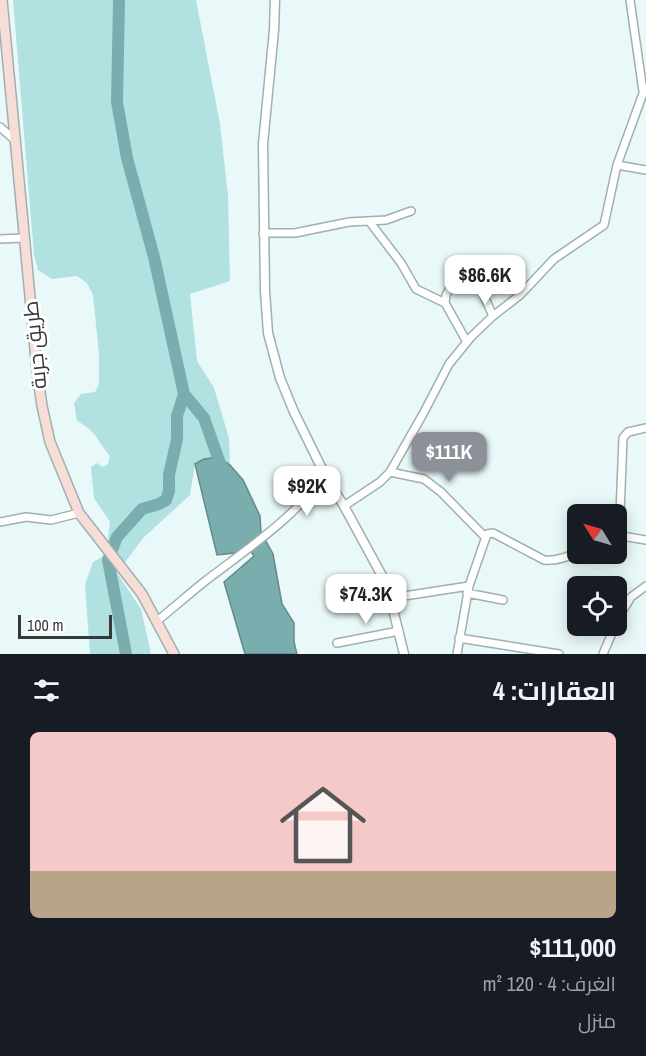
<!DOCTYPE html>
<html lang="ar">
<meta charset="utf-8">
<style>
:root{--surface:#171b24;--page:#242831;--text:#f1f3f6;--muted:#9ea1a6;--accent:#8c9099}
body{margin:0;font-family:"Archivo Narrow",Cairo,sans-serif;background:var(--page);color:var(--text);direction:rtl;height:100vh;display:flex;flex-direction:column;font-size:22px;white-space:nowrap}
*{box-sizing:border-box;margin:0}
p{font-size:20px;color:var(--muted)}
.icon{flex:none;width:33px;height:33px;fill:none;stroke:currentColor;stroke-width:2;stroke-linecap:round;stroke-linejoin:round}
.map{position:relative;height:654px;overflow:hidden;direction:ltr}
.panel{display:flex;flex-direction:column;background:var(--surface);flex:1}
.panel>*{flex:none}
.needle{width:39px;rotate:307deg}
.fabs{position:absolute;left:567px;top:504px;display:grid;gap:12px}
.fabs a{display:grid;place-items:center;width:60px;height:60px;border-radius:9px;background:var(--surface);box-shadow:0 3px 15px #0003;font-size:30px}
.scale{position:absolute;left:18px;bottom:15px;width:94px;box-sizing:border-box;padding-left:6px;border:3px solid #343939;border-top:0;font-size:16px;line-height:21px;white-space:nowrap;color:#343939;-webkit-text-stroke:4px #fff;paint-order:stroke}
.price{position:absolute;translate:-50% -51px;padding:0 14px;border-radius:12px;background:#fff;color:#222;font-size:20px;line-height:39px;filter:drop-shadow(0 2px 3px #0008)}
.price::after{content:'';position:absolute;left:50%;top:36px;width:18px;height:14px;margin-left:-9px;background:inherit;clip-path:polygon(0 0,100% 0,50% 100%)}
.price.active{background:var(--accent);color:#fff}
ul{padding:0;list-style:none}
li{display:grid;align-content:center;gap:12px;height:318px;padding:0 30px}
li span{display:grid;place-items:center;height:186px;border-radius:9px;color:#555}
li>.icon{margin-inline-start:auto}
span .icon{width:108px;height:108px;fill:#fffc;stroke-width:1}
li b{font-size:26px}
h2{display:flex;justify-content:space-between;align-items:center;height:72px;padding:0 30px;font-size:26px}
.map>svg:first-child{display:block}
.green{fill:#b1e1e1}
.water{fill:#7aadad;stroke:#658a8a;stroke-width:1.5}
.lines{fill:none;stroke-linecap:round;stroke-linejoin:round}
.river{stroke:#7aadad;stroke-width:12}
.minor-casing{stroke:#a1afaf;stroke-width:10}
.tertiary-casing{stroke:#a1afaf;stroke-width:11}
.secondary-casing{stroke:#a1afaf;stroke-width:12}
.minor{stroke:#fff;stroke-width:7}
.tertiary{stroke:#fff;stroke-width:8}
.secondary{stroke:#f6ded6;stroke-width:9}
.labels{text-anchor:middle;stroke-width:6;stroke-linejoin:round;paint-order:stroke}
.street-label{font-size:21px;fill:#343939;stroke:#fff}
</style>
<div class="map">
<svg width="646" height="654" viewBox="0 0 646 654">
<rect width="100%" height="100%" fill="#e9f8f8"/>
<path class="green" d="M13 0H196L220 124 228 196 230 281 190 294 197 361 214 388 229 438 230 465 218 457 195 464 190 495 143 538 117 573 141 609 151 654H90L85 585 93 562 106 555 110 522 94 498 91 467 97 463 102 467 108 464 110 456C96 440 98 432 77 421L74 403 81 394 95 392 99 384V354L93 295 87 283 77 276 52 279 38 270 34 255Z"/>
<path class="water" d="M218 457 230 465 243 480 260 516 261 532 273 554 282 604 294 623V642L297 654H245L224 582 254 556 247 545 235 553 217 555 195 464 204 459Z"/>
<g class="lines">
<path class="river" d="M119 0 117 102 127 158 154 257 184 394 204 418 223 472
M126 654 108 560 117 537 142 509 159 504 166 500 169 491V475L177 439V416L184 394"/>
<defs>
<path id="minor" d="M630 0 643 91
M0 127 16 141
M617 165 645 88
M369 221 401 263 416 289 445 303 467 342
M263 233H295L349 222 386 220 411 211
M0 239 24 238
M445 303 446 295 457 277 470 275 479 285 493 316
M390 472 424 479 441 492 485 537
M344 506 380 482 390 472 423 414 449 364 471 337 493 316 520 295 554 259 604 225 617 165 646 170
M0 522 26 517 51 520 79 513
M616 527 620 514 623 438 628 432 646 428
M616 535 646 540
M467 593 503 600
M391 598 469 586
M157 621C173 608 188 595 204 582 248 548 291 521 325 475
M616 622 631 597 646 586
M459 638 559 654
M337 643 399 631
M457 654 469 586 487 534 493 533 544 560C556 561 567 558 578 551
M603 654 615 626"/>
<path id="tertiary" d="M275 0 274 30 263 144 265 291 268 333 280 378 294 412 325 475 344 506 387 585 404 654"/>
<path id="secondary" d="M2 0 37 371 42 406 50 442 79 513 142 594 174 654"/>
</defs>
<use href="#minor" class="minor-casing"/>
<use href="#tertiary" class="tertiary-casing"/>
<use href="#secondary" class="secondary-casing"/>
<use href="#minor" class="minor"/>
<use href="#tertiary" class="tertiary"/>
<use href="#secondary" class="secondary"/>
</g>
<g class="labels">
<g class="street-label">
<text transform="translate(35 345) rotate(-96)" y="7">طريق جربة</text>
</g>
</g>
</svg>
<div class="fabs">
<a><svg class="needle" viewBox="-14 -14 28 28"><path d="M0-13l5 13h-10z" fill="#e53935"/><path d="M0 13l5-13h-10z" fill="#9ea1a6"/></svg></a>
<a><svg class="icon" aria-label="locate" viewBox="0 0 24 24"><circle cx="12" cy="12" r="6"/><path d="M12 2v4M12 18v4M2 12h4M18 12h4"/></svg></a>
</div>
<div class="scale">100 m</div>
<b class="price" style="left:485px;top:306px">$86.6K</b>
<b class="price active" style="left:449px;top:483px">$111K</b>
<b class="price" style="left:307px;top:517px">$92K</b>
<b class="price" style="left:366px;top:625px">$74.3K</b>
</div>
<section class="panel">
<h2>العقارات: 4<svg class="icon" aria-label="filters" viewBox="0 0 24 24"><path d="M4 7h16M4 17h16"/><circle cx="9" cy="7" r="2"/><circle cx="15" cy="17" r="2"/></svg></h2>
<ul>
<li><span style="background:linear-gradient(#f6c9c9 75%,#b9a48a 0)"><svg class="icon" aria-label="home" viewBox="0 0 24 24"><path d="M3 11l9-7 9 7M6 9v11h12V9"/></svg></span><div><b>$111,000</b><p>الغرف: 4 · 120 m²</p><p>منزل</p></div></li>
</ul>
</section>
